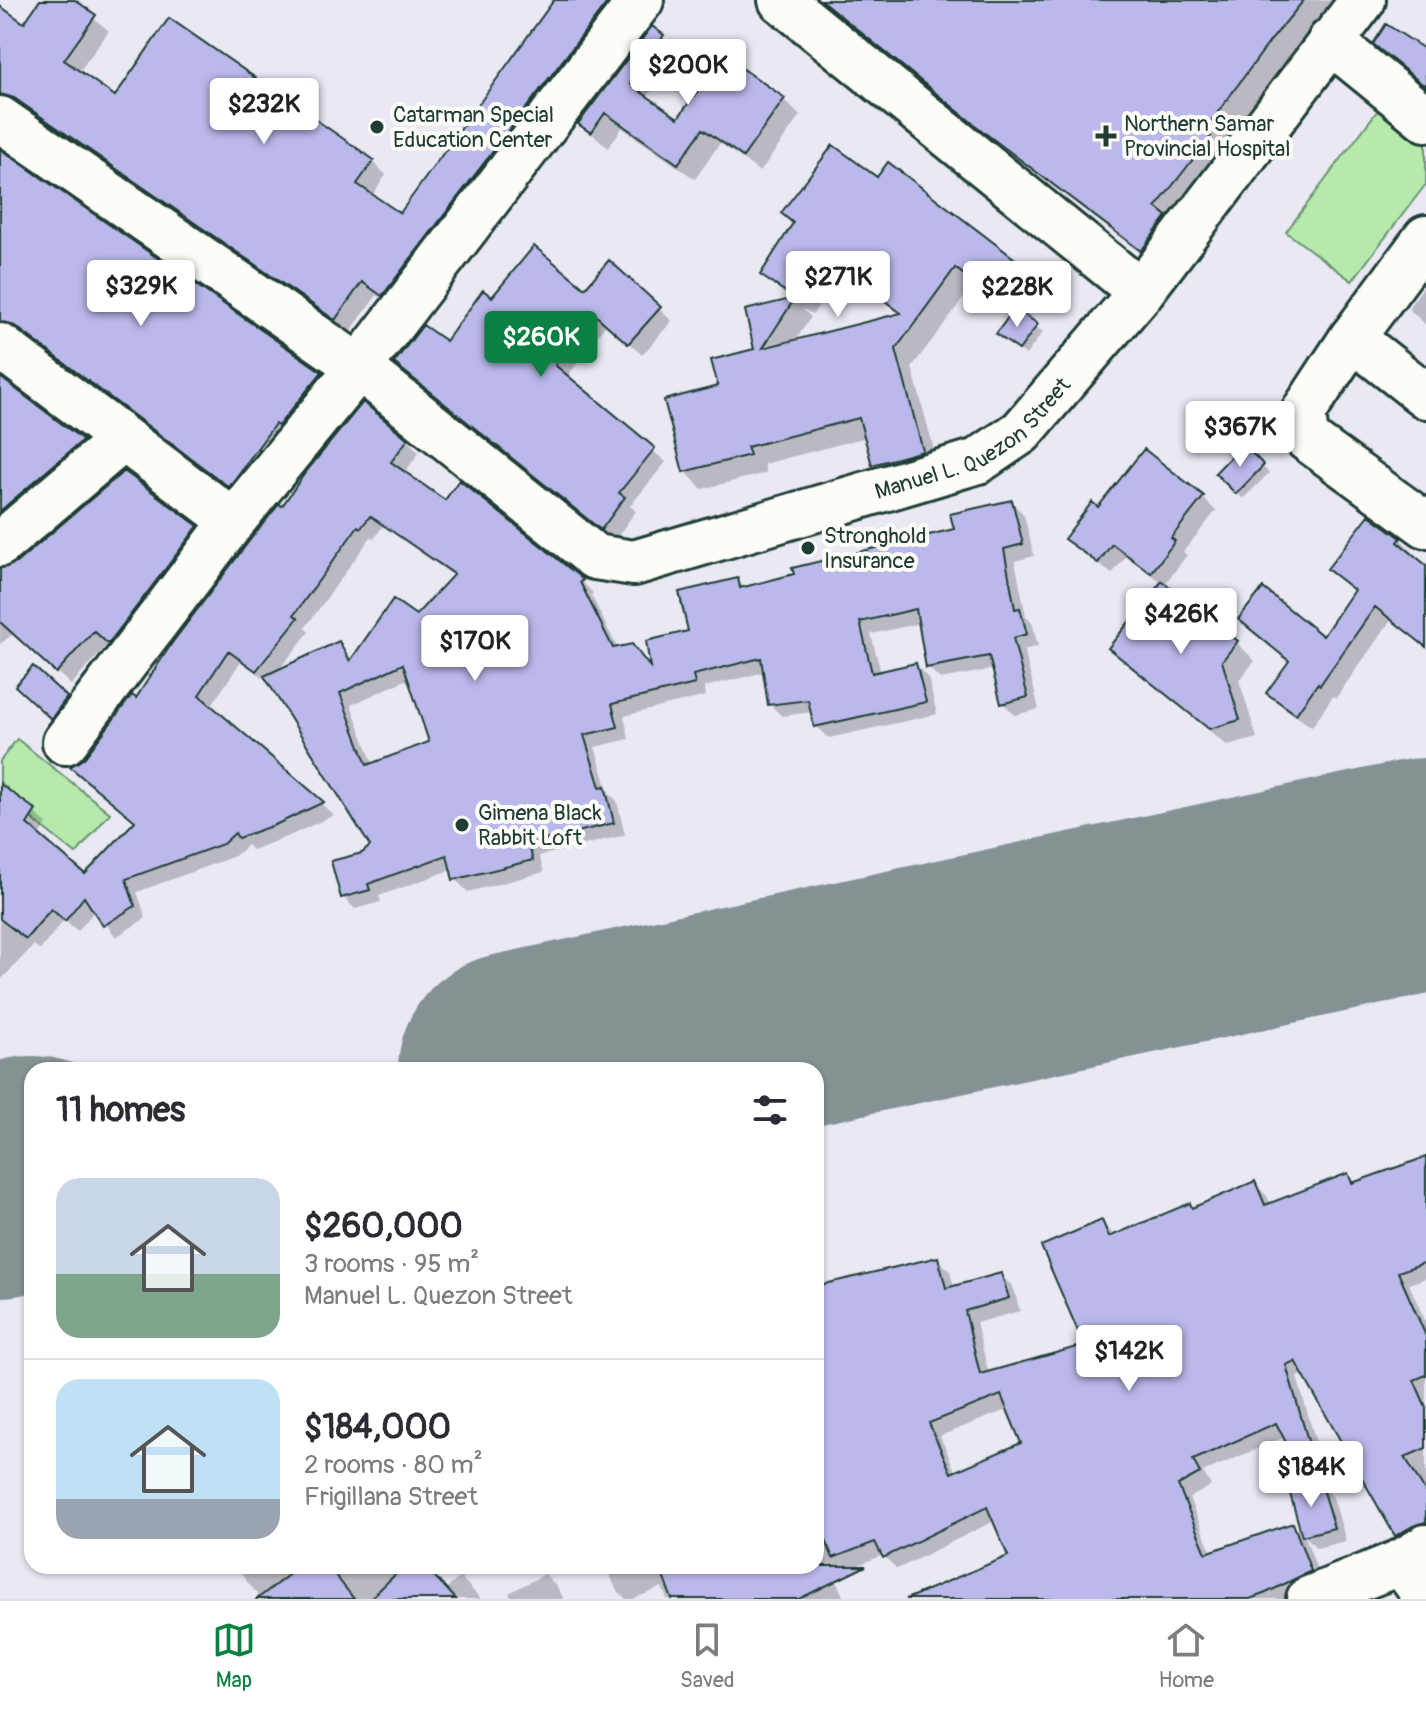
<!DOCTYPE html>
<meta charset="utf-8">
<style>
:root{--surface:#fff;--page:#f7f7f7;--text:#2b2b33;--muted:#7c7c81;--line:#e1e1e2;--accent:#0b8043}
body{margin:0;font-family:Pangolin,sans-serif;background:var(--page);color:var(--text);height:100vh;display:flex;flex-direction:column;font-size:30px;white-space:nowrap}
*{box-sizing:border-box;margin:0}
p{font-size:26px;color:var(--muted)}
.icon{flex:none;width:44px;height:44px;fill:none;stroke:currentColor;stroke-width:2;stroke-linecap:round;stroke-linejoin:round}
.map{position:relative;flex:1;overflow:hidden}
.details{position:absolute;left:24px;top:1062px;width:800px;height:512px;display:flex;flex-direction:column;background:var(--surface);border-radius:24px;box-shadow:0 2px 6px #0004}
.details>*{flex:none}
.price{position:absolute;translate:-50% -68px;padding:0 18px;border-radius:8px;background:#fff;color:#222;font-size:26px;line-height:52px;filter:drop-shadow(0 2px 4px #0008)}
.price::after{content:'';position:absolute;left:50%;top:48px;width:24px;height:18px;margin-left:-12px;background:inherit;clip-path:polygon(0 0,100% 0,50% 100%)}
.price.selected{background:var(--accent);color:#fff}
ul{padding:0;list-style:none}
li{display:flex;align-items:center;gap:24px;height:200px;padding:0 32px}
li+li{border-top:2px solid var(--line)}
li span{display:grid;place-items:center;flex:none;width:224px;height:160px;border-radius:24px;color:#555}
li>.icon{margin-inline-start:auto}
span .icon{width:96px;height:96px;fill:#fffc;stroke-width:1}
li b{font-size:34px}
h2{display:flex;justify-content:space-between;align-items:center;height:96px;padding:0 32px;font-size:34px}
.dock{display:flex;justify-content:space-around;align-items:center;height:112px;border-top:2px solid var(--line);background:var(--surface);font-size:22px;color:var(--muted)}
.dock a{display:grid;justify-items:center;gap:4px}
.dock .selected{color:var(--accent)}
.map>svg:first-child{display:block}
.green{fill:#b5eaac;stroke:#6a9470;stroke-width:2}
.shadow{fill:#0003;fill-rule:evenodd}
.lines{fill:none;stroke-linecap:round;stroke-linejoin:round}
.runway{stroke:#849294;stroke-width:234}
.building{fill:#bbb9eb;stroke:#1f3d34;stroke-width:2;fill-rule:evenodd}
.minor-casing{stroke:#1f3d34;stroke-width:50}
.minor{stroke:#fdfcf7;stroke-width:44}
.poi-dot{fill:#1f3d34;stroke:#fdfcf7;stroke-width:3}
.labels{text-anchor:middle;stroke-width:8;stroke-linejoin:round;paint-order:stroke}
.poi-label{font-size:22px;fill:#1f3d34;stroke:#fdfcf7;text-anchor:start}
.street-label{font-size:22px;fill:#1f3d34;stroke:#fdfcf7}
</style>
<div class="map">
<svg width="1426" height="1599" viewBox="0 0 1426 1599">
<rect width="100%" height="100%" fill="#e9e8f3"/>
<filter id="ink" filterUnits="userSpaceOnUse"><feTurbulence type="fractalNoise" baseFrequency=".0125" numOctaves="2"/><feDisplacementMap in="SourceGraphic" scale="16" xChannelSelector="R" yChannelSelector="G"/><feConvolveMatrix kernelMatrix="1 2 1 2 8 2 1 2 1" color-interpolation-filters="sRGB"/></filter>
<g filter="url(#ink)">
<path class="green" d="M1384 102 1426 133V184L1352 281 1286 232Z
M17 739 110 813 76 854 0 793V761Z"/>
<path class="shadow" d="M43 0H72L109 31 78 73 116 99 372 161 386 175 372 196 400 216 556 0H634L396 309 377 295 350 332 30 112 16 107 0 113V9L24 26Z
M821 0H1332L1219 148 1225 154 1158 266 1004 149Z
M653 29 679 52 646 98 679 121 723 58 784 100 800 116 760 172 720 143 695 179 622 128 608 148 580 123Z
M0 152 321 374 335 387 244 499 31 339 18 334 0 340Z
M877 179 1018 263 1035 281 1013 309 1043 332 1026 355 999 334 1013 314 974 284 912 367 939 469 891 482 874 464 867 437 764 464 766 473 702 489 685 471 720 388 757 351 747 312 793 301 763 275ZM842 270 901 315 795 341 811 317 802 309 813 314ZM776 324H780L763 351 759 349Z
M610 263 672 321 642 355 607 323 567 377 666 462 630 506 636 511 614 541 396 363 446 344 492 299 585 291Z
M1426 283V325L1408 308Z
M0 380 82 441 96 455 0 537Z
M407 440 419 452 404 474 445 503 579 579 593 593 591 595 618 649 631 646 652 670 737 580 746 589 956 531 1012 502 1024 515 1034 556 1015 561 1026 616 1032 622 1038 646 1024 650 1039 709 1015 715 1003 703 995 669 940 679 928 667 921 623 871 634 881 673 916 665 928 678 937 714 829 738 816 726 813 712 782 716 769 704 765 672 704 687 706 696 624 716 629 739 595 747 609 793 617 801 625 835 539 856 544 872 468 892 455 879 453 869 379 896 381 902 355 909 343 897 363 854 372 846 270 683 241 661 210 708 334 815 289 836 252 850 247 845 235 856 137 892 146 918 116 937 95 910 78 931 64 920 40 950 34 945 0 981V780L47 824 38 836 85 876 136 822 86 759 137 701 282 509ZM383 526 454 576 416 618 353 660 339 643 277 672 309 632 305 628 371 537 374 539ZM410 678 431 743 373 764 351 705Z
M1243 447 1269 473 1243 499 1218 473Z
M1203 498 1216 511 1183 552 1187 555 1164 585 1237 643 1255 661 1239 680 1257 738 1228 746 1129 666 1111 648 1163 583 1126 556 1112 574 1080 551 1067 538 1098 509Z
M1370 518 1400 539 1415 554 1413 557 1426 568V648L1391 620 1336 698 1333 696 1312 727 1284 708 1269 693 1290 662 1241 619 1324 639 1355 592 1330 569Z
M197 527 210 541 123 656 109 643 71 685 14 633 0 644V570Z
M33 669 79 712 65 730 31 699Z
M1426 1159V1278L1409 1284 1426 1323V1540L1409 1548 1397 1535 1304 1374 1297 1377 1329 1487 1325 1489 1333 1497 1346 1541 1317 1548 1305 1536 1322 1584 1290 1599H910L1011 1557 994 1521 897 1569 883 1555 834 1575 843 1596 836 1599H667L662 1587 633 1599H626L616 1589 606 1566H816V1295L938 1259 950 1271 954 1288 1001 1275 1013 1287 1020 1311 976 1323 989 1374 1087 1346 1102 1223 1114 1235 1190 1206 1194 1210 1255 1184 1267 1196 1271 1205 1348 1175 1356 1184ZM1009 1409 1024 1444 956 1473 940 1436ZM1285 1437 1306 1479 1313 1486 1291 1492 1304 1536 1293 1525 1212 1553 1189 1498 1211 1486 1203 1472Z
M235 1566H423L445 1590 460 1577 481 1599H261Z
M560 1566H589L568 1575Z
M545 1574 557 1587 564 1599H512L509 1593Z"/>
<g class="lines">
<path class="runway" d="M515 1070 1426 875
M0 1180 32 1173"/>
</g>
<path class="building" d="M40 0H75L96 15 64 60 115 96 169 18 374 160 357 184 400 213 554 0H609L382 296 362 282 335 320 14 98 0 94V6L24 23Z
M821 0H1304L1271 40 1204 131 1211 136 1156 207 1167 216 1141 251 985 133Z
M1386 24 1426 50V87L1373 44Z
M652 26 664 35 630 84 678 118 723 55 785 98 743 157 703 129 678 164 605 113 591 133 578 124Z
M833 145 877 177 888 162 1019 262 992 296 955 268 896 349 923 451 872 465 859 418 747 447 750 455 683 472 664 400 718 386 711 360 754 349 745 310 795 298 763 348 901 313 823 254 795 298 760 275 793 223 781 213Z
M0 149 322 372 278 426 275 424 229 487 15 326 0 322Z
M534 246 585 288 609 260 661 307 628 344 593 313 555 365 655 448 619 493 625 497 601 530 394 363 423 325 446 341 483 290 492 297Z
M1015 308 1038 324 1019 350 996 334Z
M0 377 83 440 0 511Z
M363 402 408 439 391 462 445 500 459 480 580 577 583 580 580 582 613 648 632 644 650 667 646 641 688 631 679 592 738 578 740 588 794 574 792 568 954 529 950 514 1012 500 1023 544 1004 549 1015 609 1020 608 1027 634 1013 638 1028 697 1001 704 989 656 926 668 916 609 860 622 872 673 916 663 926 702 814 727 808 700 768 705 761 658 693 675 695 684 612 704 618 727 584 735 600 787 605 786 614 823 528 844 533 860 453 880 447 855 368 884 370 890 341 898 331 861 362 853 370 846 264 676 339 641 350 661 393 599 416 615 454 574 370 516 361 528 358 526 294 615 298 618 256 671 228 651 199 695 324 802 277 824 238 838 235 833 223 844 126 879 135 906 103 926 84 897 65 921 51 909 26 939 0 919V784L36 810 27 824 85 874 135 821 70 767 85 757 132 695 136 698 172 643 253 536 279 504 282 506 305 473ZM403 664 429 742 367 765 340 693Z
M1243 444 1264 465 1236 494 1215 473Z
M1144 449 1204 496 1171 538 1175 541 1151 573 1112 544 1098 563 1064 539 1092 502 1098 507Z
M124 471 198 526 108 644 94 631 56 673 0 622V568L16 563Z
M1369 515 1401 538 1398 542 1426 565V647L1375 607 1320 685 1318 683 1296 714 1266 693 1289 661 1238 619 1263 588 1323 636 1354 590 1327 569Z
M1162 581 1238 641 1222 661 1240 720 1209 729 1108 648Z
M33 666 67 697 51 719 15 686Z
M1426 1157V1262L1398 1272 1426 1336V1375L1414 1380 1426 1407V1448L1405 1457 1426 1493V1522L1413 1526 1395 1536 1295 1361 1286 1365 1318 1475 1305 1480 1276 1423 1193 1460 1200 1473 1178 1485 1206 1553 1293 1523 1311 1571 1266 1593 1250 1599H906L1008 1556 987 1507 883 1558 875 1542 833 1558 816 1515V1286L938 1257 946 1288 1001 1273 1009 1298 965 1311 980 1374 1084 1345 1041 1246 1102 1220 1109 1237 1190 1203 1192 1208 1255 1181 1265 1205 1348 1173 1352 1183ZM1001 1395 1021 1443 951 1473 929 1423Z
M1320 1482 1334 1528 1302 1536 1289 1490Z
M300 1566H328L354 1599H257Z
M404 1566H425L456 1599H370Z
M659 1566H866L799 1599H672Z"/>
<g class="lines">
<defs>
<g id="minor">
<path d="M781 0 1141 292"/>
<path d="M1330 41 1426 119"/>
<path id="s1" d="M0 119 359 367 595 557 634 563 978 461 1021 432 1141 292 1363 0"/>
<path d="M1426 238 1352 338 1303 413 1306 438 1426 525"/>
<path d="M1352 338 1426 396"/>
<path d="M0 346 233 521"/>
<path d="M0 544 123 439"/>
<path d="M65 742 233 521 359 367 641 0"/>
<path d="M1401 1562 1426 1597"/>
<path d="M1309 1599 1401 1562 1426 1547"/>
</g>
</defs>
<use href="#minor" class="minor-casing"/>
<use href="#minor" class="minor"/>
</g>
</g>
<g class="poi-dot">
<circle cx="377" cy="127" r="8"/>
<path d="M1102 124h8v8h8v8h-8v8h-8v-8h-8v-8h8z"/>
<circle cx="808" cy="548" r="8"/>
<circle cx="462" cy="825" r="8"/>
</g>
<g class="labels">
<g class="poi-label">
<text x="393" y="122">Catarman Special<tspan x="393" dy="25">Education Center</tspan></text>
<text x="1124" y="131">Northern Samar<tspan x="1124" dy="25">Provincial Hospital</tspan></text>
<text x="824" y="543">Stronghold<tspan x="824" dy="25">Insurance</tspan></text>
<text x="478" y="820">Gimena Black<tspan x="478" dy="25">Rabbit Loft</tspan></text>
</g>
<g class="street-label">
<text dy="8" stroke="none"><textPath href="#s1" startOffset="1144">Manuel L. Quezon Street</textPath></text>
</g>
</g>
</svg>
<b class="price" style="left:688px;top:107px">$200K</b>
<b class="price" style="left:264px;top:146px">$232K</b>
<b class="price" style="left:838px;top:319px">$271K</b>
<b class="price" style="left:141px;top:328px">$329K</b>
<b class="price" style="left:1017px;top:329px">$228K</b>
<b class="price selected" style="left:541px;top:379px">$260K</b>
<b class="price" style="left:1240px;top:469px">$367K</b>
<b class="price" style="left:1181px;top:656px">$426K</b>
<b class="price" style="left:475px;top:683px">$170K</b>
<b class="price" style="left:1129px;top:1393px">$142K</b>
<b class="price" style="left:1311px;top:1509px">$184K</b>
<section class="details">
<h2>11 homes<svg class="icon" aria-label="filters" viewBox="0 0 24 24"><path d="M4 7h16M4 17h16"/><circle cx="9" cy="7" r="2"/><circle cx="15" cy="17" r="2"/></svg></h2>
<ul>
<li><span style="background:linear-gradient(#c9d6e8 60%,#7fa58c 0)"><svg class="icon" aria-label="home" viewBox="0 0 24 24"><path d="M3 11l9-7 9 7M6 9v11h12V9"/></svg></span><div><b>$260,000</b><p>3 rooms · 95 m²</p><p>Manuel L. Quezon Street</p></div></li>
<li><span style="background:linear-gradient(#bfe0f5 75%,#9aa5b1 0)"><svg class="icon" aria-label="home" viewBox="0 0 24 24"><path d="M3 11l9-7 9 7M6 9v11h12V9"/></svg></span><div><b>$184,000</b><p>2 rooms · 80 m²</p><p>Frigillana Street</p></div></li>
</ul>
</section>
</div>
<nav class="dock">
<a class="selected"><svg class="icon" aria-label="map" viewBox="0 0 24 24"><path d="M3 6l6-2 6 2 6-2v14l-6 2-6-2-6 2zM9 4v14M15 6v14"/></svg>Map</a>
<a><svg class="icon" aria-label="saved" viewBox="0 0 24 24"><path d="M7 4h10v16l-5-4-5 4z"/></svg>Saved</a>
<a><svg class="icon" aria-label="home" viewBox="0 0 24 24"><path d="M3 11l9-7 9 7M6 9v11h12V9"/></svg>Home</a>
</nav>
